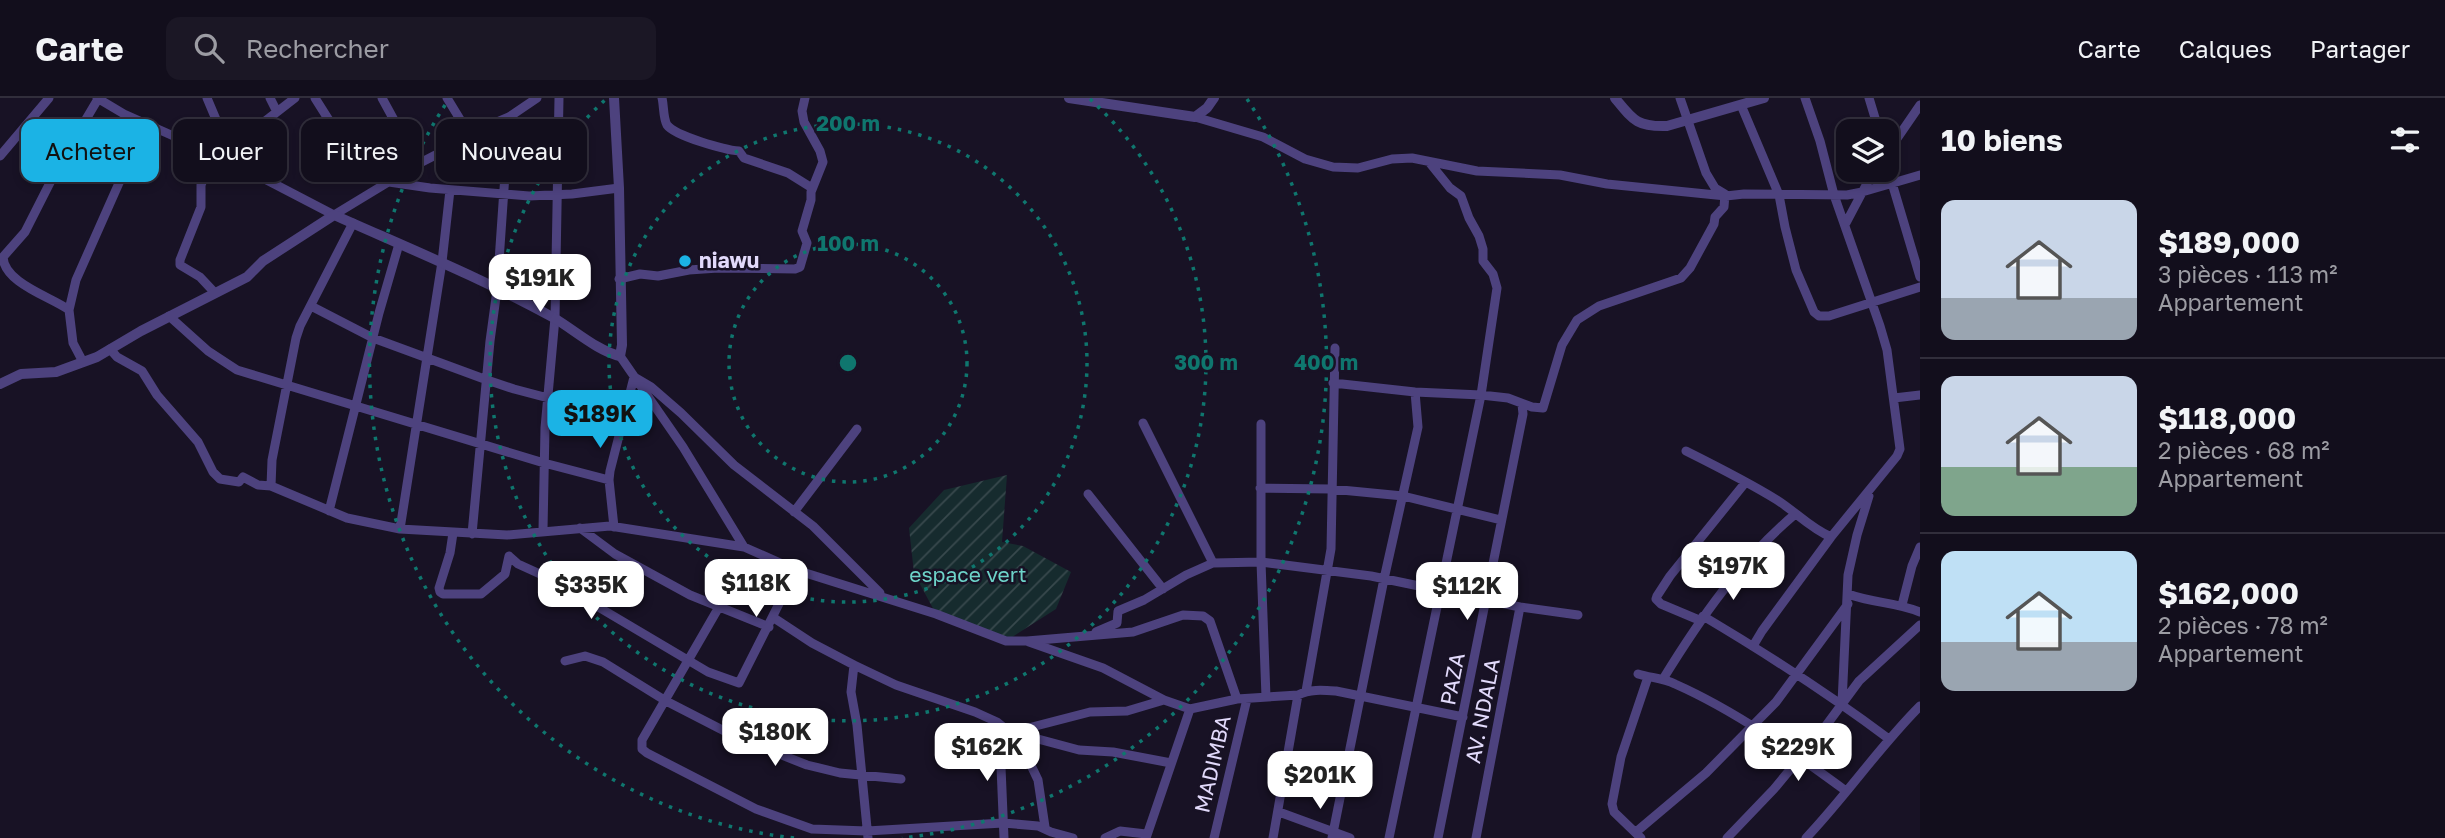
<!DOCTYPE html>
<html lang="fr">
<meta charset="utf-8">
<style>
:root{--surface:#120e1c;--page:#1b1725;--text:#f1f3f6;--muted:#9c9ca3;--line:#312e3b;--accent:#1bb3e5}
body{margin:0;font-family:"Golos Text",sans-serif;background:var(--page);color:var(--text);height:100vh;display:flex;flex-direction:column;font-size:26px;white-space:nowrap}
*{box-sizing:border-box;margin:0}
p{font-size:23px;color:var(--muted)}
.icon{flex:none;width:38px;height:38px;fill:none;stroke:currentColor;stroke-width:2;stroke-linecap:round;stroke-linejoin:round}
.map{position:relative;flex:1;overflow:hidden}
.details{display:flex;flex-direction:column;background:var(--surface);width:525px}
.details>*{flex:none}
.guide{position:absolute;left:21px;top:21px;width:665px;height:63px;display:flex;gap:14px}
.buttons{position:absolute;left:1836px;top:21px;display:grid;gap:14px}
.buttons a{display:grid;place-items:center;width:63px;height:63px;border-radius:14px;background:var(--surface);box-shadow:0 4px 10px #0003,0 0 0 2px var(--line);font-size:35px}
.price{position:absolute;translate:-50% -60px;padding:0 16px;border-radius:14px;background:#fff;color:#222;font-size:23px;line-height:46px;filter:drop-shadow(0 2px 4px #0008)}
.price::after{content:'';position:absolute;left:50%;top:42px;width:21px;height:16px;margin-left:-10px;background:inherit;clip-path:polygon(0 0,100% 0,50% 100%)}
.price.on{background:var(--accent);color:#111}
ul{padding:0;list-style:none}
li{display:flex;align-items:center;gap:21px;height:175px;padding:0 21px}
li+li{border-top:2px solid var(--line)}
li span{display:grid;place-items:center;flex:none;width:196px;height:140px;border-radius:14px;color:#555}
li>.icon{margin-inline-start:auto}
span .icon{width:84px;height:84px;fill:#fffc;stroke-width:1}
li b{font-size:30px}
h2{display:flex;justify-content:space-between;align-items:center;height:84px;padding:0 21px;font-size:30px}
.pill{padding:0 24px;border-radius:14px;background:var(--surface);box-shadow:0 4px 10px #0003,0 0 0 2px var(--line);font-size:24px;line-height:63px}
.pill.on{background:var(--accent);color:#111}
header{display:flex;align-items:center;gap:42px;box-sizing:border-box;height:98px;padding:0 35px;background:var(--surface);border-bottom:2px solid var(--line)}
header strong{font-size:33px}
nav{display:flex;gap:38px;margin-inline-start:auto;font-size:24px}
.search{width:490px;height:63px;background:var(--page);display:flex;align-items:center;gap:18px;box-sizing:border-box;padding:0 24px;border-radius:14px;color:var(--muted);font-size:26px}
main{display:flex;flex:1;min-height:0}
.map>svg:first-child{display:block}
.garden{fill:url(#garden-furrows)}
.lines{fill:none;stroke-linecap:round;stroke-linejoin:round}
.minor{stroke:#4d427e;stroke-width:9}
.tertiary{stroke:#4d427e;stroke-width:10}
.ring{fill:none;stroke:#0f766e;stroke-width:3.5;stroke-dasharray:3.5 7}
.poi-dot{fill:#1bb3e5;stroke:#181225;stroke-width:2.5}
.labels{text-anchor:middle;stroke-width:5;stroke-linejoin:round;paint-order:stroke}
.poi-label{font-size:21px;font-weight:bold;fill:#e2dafb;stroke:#181225;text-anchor:start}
.park-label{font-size:21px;fill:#6dd3c9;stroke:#181225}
.street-label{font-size:21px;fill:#e2dafb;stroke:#181225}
.centre{fill:#0f766e;stroke:#181225;stroke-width:3.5}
.ring-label{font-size:21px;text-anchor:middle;font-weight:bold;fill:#0f766e;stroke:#181225;stroke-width:5;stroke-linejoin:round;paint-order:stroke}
</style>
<header>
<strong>Carte</strong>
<div class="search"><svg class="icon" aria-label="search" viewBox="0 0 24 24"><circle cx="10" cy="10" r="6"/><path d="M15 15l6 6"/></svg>Rechercher</div>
<nav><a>Carte</a><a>Calques</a><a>Partager</a></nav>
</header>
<main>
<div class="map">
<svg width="1920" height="740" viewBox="0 0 1920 740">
<defs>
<pattern id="garden-furrows" width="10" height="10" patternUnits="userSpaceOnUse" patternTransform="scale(1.75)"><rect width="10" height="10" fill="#162b2e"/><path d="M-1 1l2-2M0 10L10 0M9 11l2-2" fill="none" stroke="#38494d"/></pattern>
</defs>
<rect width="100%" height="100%" fill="#181225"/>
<path class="garden" d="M1007 377 1002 444 1023 448 1071 474 1056 511 1006 543 936 516 914 475 909 430 944 392Z"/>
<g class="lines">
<path class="minor" d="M97 0 124 16 234 65 334 117 418 66 451 49 469 36 509 19 537 0
M207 0 231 57
M270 0 277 14
M315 0 332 27 389 84 430 90 529 98 572 96 619 90
M382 0 418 66
M447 0 469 36
M662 0C664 8 663 20 667 27 675 38 725 52 739 53L744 60 788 75 812 90
M1869 0 1879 33
M1741 7 1779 97 1785 129 1796 172 1814 214 1819 218H1829L1920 189
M1195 19 1263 39 1305 61 1333 69 1358 70 1392 61 1412 60 1477 73 1560 77 1607 86 1726 98 1744 96 1847 97 1862 94 1920 77
M1886 49 1896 42 1920 7
M228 52 295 0
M0 58 49 0
M1886 59 1892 85 1920 179
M353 125 300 228 296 240 272 362 271 388 347 420 400 431 507 437 610 428 744 449 796 472 936 516 1006 543H1027L1133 534 1183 517 1203 518 1210 523 1237 601
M1846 125 1874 72
M619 181 640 176 658 178 689 172 718 170 795 171 800 169 807 145 802 133 811 102V94L823 64 820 53 804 24 802 13 805 0
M215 195 200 179 180 167V162L201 109V87L207 73 219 58
M311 208 373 240 487 282 514 291 624 320
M69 212C51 199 4 185 3 159L25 134 60 65 98 1
M169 218 208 253 237 272 544 365 609 382
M110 251 117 259 142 273 157 297 198 344 213 374 220 381 239 384 243 379 258 387 271 388
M620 258 683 349 744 449
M83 264 73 245 69 212 76 182 127 67 151 28
M1333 285 1415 294 1481 297 1508 300 1532 309 1543 310 1562 247 1577 222 1599 208 1681 180 1690 170 1714 126 1715 119 1724 109 1725 96 1715 90 1706 75 1680 0
M1894 300 1920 297
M1143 325 1213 465
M1261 326V464L1266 599
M1686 353C1716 368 1748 384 1777 402 1796 414 1810 430 1831 439
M1260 390 1331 391 1403 398 1501 422
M1088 396 1163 491
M329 413 379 215 399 146
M794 414 857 331
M614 429 609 382 610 373 634 279 651 289 681 315 734 367 813 428 880 495
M580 430 615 456 690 497 769 529
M400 431 442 164 450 92
M543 432 545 330 555 220 559 0
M453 435 450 455 439 490 440 494 443 496H481L505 476 509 458
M472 436 490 243 497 192 509 19
M509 458 518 466 551 481 708 574 739 585 796 472
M1848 496C1872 505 1896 504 1920 514
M1902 507 1912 468 1920 449
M719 509 642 642V651L647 655 756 711 812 731 867 733 1003 725 1038 728 1051 734 1073 740
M1703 518C1767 556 1829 596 1889 641
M774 520 812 545 854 567 896 587 975 614 997 624 1008 633 1079 652 1113 654 1171 665
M1699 522 1661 506 1656 501 1657 498 1670 478 1745 385
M1096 534 1117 525 1118 513 1144 502 1186 477 1213 465 1261 464 1371 478 1520 509
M1029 544 1103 570 1164 602 1190 611 1237 601 1298 597C1310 591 1322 592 1336 593L1463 619
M1753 548 1762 533 1831 439 1897 358 1900 351 1887 252 1880 228 1834 97 1820 43 1805 0
M565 563 585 558 603 564 666 603 736 639 807 667 840 675 901 681
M854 567 851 594 857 627 868 740
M1638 576C1651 580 1663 580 1675 586 1736 613 1793 654 1846 693
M1663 581C1700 521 1740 463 1794 417
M1306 593 1331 451 1335 250
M1842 605 1848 477 1857 437 1869 398
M1003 630 1001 669 1004 740
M1008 633 1028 661 1038 682 1045 729
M1018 636 1032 629 1090 614 1127 613 1164 602
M1279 714 1350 740
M1636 734 1706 675 1776 604 1848 506
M1105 740 1120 733 1146 736
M1146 740 1190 611
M1214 740 1247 601
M1273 740 1298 597
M1332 740 1384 481 1418 329 1415 294
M1389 740 1481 297 1497 190 1493 176 1483 163V151L1479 138 1469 120 1461 98 1450 90 1429 64
M1438 740 1523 316 1522 306
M1476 740 1520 509 1578 517
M1641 740 1614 714 1612 706 1621 659 1648 579
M1727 740 1774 691 1822 633 1859 583 1920 527
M1806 740C1846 698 1879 649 1920 608"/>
<path class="tertiary" d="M1069 0 1195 19 1207 10 1214 0
M1615 0C1633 22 1637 29 1667 28L1764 0
M0 286 21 276 56 274 97 259 141 233 247 179 263 163 334 117C408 150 484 181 554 220 573 231 599 254 620 258L622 247 619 90 614 0"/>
</g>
<g class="ring">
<circle cx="848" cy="265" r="119"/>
<circle cx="848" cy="265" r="239"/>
<path d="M1090 1A358 358 0 1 1 606 1"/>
<path d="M794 740A478 478 0 0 1 449 1M1247 1A478 478 0 0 1 902 740"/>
</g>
<circle class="poi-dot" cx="685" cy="163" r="7"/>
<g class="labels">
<g class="poi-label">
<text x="699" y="170">niawu</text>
</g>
<g class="park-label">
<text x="968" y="484">espace vert</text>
</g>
<g class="street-label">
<text transform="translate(1453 581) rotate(-79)" y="7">PAZA</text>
<text transform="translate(1483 613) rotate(-79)" y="7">AV. NDALA</text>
<text transform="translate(1213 666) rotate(-77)" y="7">MADIMBA</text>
</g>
</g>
<circle cx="848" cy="265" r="10" class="centre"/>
<g class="ring-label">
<text x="848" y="33">200 m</text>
<text x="848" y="153">100 m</text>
<text x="1206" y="272">300 m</text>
<text x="1326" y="272">400 m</text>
</g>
</svg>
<div class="buttons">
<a><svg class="icon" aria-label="layers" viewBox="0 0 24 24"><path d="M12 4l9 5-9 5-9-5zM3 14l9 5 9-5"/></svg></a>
</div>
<b class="price" style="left:540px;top:216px">$191K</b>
<b class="price on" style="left:600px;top:352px">$189K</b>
<b class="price" style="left:1733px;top:504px">$197K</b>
<b class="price" style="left:756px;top:521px">$118K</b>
<b class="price" style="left:591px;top:523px">$335K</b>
<b class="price" style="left:1467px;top:524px">$112K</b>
<b class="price" style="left:775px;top:670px">$180K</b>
<b class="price" style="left:987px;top:685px">$162K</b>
<b class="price" style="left:1798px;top:685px">$229K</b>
<b class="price" style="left:1320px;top:713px">$201K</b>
<div class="guide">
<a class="pill on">Acheter</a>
<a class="pill">Louer</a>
<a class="pill">Filtres</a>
<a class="pill">Nouveau</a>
</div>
</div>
<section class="details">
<h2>10 biens<svg class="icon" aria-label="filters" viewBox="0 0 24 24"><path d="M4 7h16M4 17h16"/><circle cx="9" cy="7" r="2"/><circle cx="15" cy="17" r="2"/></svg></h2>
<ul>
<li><span style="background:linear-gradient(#c9d6e8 70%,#9aa5b1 0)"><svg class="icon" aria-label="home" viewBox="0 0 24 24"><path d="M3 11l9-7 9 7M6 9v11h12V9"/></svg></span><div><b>$189,000</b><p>3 pièces · 113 m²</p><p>Appartement</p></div></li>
<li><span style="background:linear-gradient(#c9d6e8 65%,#7fa58c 0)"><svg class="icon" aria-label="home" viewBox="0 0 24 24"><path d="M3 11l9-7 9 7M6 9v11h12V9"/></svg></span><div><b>$118,000</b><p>2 pièces · 68 m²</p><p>Appartement</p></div></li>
<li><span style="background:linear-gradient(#bfe0f5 65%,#9aa5b1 0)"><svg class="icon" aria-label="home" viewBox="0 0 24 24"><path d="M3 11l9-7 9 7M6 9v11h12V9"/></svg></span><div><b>$162,000</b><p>2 pièces · 78 m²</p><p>Appartement</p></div></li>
</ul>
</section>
</main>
